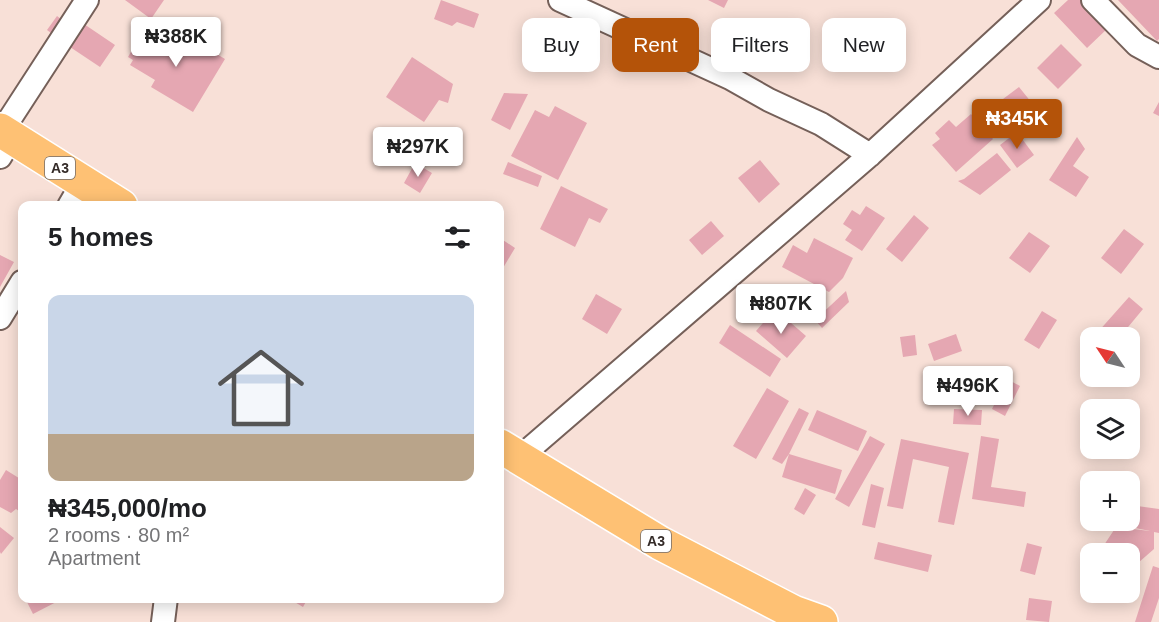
<!DOCTYPE html>
<meta charset="utf-8">
<style>
:root{--surface:#fff;--page:#f2f2f2;--text:#202124;--muted:#757577;--line:#e0e0e0;--accent:#b45309}
body{margin:0;font-family:Arial,sans-serif;background:var(--page);color:var(--text);height:100vh;display:flex;flex-direction:column;font-size:22px;white-space:nowrap}
*{box-sizing:border-box;margin:0}
p{font-size:20px;color:var(--muted)}
.icon{flex:none;width:33px;height:33px;fill:none;stroke:currentColor;stroke-width:2;stroke-linecap:round;stroke-linejoin:round}
.map{position:relative;flex:1;overflow:hidden}
.details{position:absolute;left:18px;top:201px;width:486px;height:402px;display:flex;flex-direction:column;background:var(--surface);border-radius:12px;box-shadow:0 3px 15px #0003}
.details>*{flex:none}
.banner{position:absolute;left:522px;top:18px;width:546px;height:54px;display:flex;gap:12px}
.needle{width:39px;rotate:305deg}
.tools{position:absolute;left:1080px;top:327px;display:grid;gap:12px}
.tools a{display:grid;place-items:center;width:60px;height:60px;border-radius:12px;background:var(--surface);box-shadow:0 3px 15px #0003;font-size:30px}
.price{position:absolute;translate:-50% -51px;padding:0 14px;border-radius:6px;background:#fff;color:#222;font-size:20px;line-height:39px;filter:drop-shadow(0 2px 3px #0008)}
.price::after{content:'';position:absolute;left:50%;top:36px;width:18px;height:14px;margin-left:-9px;background:inherit;clip-path:polygon(0 0,100% 0,50% 100%)}
.price.active{background:var(--accent);color:#fff}
ul{padding:0;list-style:none}
li{display:grid;align-content:center;gap:12px;height:318px;padding:0 30px}
li+li{border-top:2px solid var(--line)}
li span{display:grid;place-items:center;height:186px;border-radius:12px;color:#555}
li>.icon{margin-inline-start:auto}
span .icon{width:108px;height:108px;fill:#fffc;stroke-width:1}
li b{font-size:26px}
h2{display:flex;justify-content:space-between;align-items:center;height:72px;padding:0 30px;font-size:26px}
.chip{padding:0 21px;border-radius:12px;background:var(--surface);box-shadow:0 3px 15px #0003;font-size:21px;line-height:54px}
.chip.active{background:var(--accent);color:#fff}
.map>svg:first-child{display:block}
.building{fill:#e5a7b2}
.lines{fill:none;stroke-linecap:round;stroke-linejoin:round}
.minor-casing{stroke:#756059;stroke-width:26}
.highway-casing{stroke:#fff;stroke-width:36}
.minor{stroke:#fff;stroke-width:22}
.highway{stroke:#fec174;stroke-width:33}
.labels{text-anchor:middle;stroke-width:4.5;stroke-linejoin:round;paint-order:stroke}
.shield{fill:#fff;stroke:#716b68;stroke-width:1.5}
.shield-label{font-size:14px;font-weight:bold;fill:#342b28}
</style>
<div class="map">
<svg width="1159" height="622" viewBox="0 0 1159 622">
<rect width="100%" height="100%" fill="#f8e0d7"/>
<path class="building" d="M125 0H164L151 19Z
M441 0 479 14 474 28 457 22 452 26 434 19Z
M708 0H728L724 8Z
M1068 0H1082L1108 28 1087 48 1054 13Z
M1118 0H1159V39L1157 41Z
M57 16 65 22 55 36 47 30Z
M81 22 115 45 100 67 70 47Z
M144 29 180 51 188 37 225 59 193 112 151 87 155 80 130 65 133 60 128 57Z
M1061 44 1082 65 1058 89 1037 68Z
M412 57 453 84 448 103 439 100 424 122 386 97Z
M1019 87 1040 113 1020 129 999 102Z
M504 93 528 94 510 130 491 120Z
M1159 102V116L1153 113Z
M555 106 587 123 558 180 511 156 535 110 549 117Z
M971 114 993 139 956 172 932 145 940 139 935 133 949 120 956 127Z
M1017 132 1034 155 1017 168 1000 145Z
M1077 137 1085 149 1073 166 1089 177 1076 197 1049 180Z
M997 153 1011 170 980 195 958 181 964 179Z
M760 160 780 184 759 203 738 178Z
M508 162 542 176 538 187 503 174Z
M415 163 432 173 420 193 404 183Z
M561 186 608 209 600 223 589 218 575 247 540 229Z
M866 206 885 218 862 251 845 240 852 230 843 224 852 210 860 215Z
M914 215 929 228 902 262 886 249Z
M711 221 724 236 702 255 689 240Z
M1124 229 1144 244 1121 274 1101 258Z
M1029 232 1050 246 1030 273 1009 258Z
M500 238 515 248 503 268 500 266Z
M814 238 853 258 843 278 829 292 782 267 793 245 807 253Z
M0 255 14 262 0 287Z
M846 291 849 302 822 328 815 320Z
M596 294 622 309 607 334 582 319Z
M1129 297 1143 309 1119 338H1102L1097 333Z
M1042 311 1057 320 1039 349 1024 340Z
M770 315 778 321 783 316 806 336 787 358 756 331Z
M730 325 781 359 770 377 719 343Z
M956 334 962 351 934 361 928 344Z
M915 335 917 355 903 357 900 337Z
M1007 379 1020 386 1005 416 992 409Z
M767 388 789 401 756 459 733 446Z
M799 408 809 413 789 454 842 470 835 494 782 477 789 454 782 464 772 459Z
M954 409 982 410 981 425 953 424Z
M817 410 867 431 858 451 808 430Z
M870 436 885 444 849 507 835 499Z
M981 436 999 439 991 487 1026 492 1024 507 972 499Z
M901 439 969 453 954 525 938 522 949 467 913 459 903 509 887 506Z
M6 470 22 480V513L16 509 11 513 0 507V480Z
M871 484 884 488 875 528 862 525Z
M805 488 816 495 804 515 794 509Z
M1130 505 1159 509V533L1154 532V549L1130 570V554H1111L1102 548 1116 527 1150 531 1125 526V520H1130Z
M0 527 14 538 1 554 0 552Z
M878 542 932 555 928 572 874 559Z
M1027 543 1042 547 1035 575 1020 571Z
M1153 566 1159 568V598L1151 622H1135Z
M35 598H64L33 614 27 602Z
M288 598H308L303 607Z
M1029 598 1052 601 1049 622 1026 620Z"/>
<g class="lines">
<defs>
<path id="minor" d="M560 0 730 78 769 100 821 124 870 155
M1093 0 1137 45 1159 57
M2 131 87 0
M0 157 12 137
M69 206 83 182
M0 318 22 282
M519 458 870 155 1039 0
M163 622 166 598"/>
<path id="highway" d="M0 130 121 206
M500 446 660 543 793 612 821 622"/>
</defs>
<use href="#minor" class="minor-casing"/>
<use href="#highway" class="highway-casing"/>
<use href="#minor" class="minor"/>
<use href="#highway" class="highway"/>
</g>
<g class="labels">
<g class="shield">
<rect x="45" y="157" width="30" height="22" rx="4.5"/>
<rect x="641" y="530" width="30" height="22" rx="4.5"/>
</g>
<g class="shield-label">
<text x="60" y="173">A3</text>
<text x="656" y="546">A3</text>
</g>
</g>
</svg>
<div class="tools">
<a><svg class="needle" viewBox="-14 -14 28 28"><path d="M0-13l5 13h-10z" fill="#e53935"/><path d="M0 13l5-13h-10z" fill="#757577"/></svg></a>
<a><svg class="icon" aria-label="layers" viewBox="0 0 24 24"><path d="M12 4l9 5-9 5-9-5zM3 14l9 5 9-5"/></svg></a>
<a>+</a>
<a>−</a>
</div>
<b class="price" style="left:176px;top:68px">₦388K</b>
<b class="price active" style="left:1017px;top:150px">₦345K</b>
<b class="price" style="left:418px;top:178px">₦297K</b>
<b class="price" style="left:781px;top:335px">₦807K</b>
<b class="price" style="left:968px;top:417px">₦496K</b>
<div class="banner">
<a class="chip">Buy</a>
<a class="chip active">Rent</a>
<a class="chip">Filters</a>
<a class="chip">New</a>
</div>
<section class="details">
<h2>5 homes<svg class="icon" aria-label="filters" viewBox="0 0 24 24"><path d="M4 7h16M4 17h16"/><circle cx="9" cy="7" r="2"/><circle cx="15" cy="17" r="2"/></svg></h2>
<ul>
<li><span style="background:linear-gradient(#c9d6e8 75%,#b9a48a 0)"><svg class="icon" aria-label="home" viewBox="0 0 24 24"><path d="M3 11l9-7 9 7M6 9v11h12V9"/></svg></span><div><b>₦345,000/mo</b><p>2 rooms · 80 m²</p><p>Apartment</p></div></li>
</ul>
</section>
</div>
